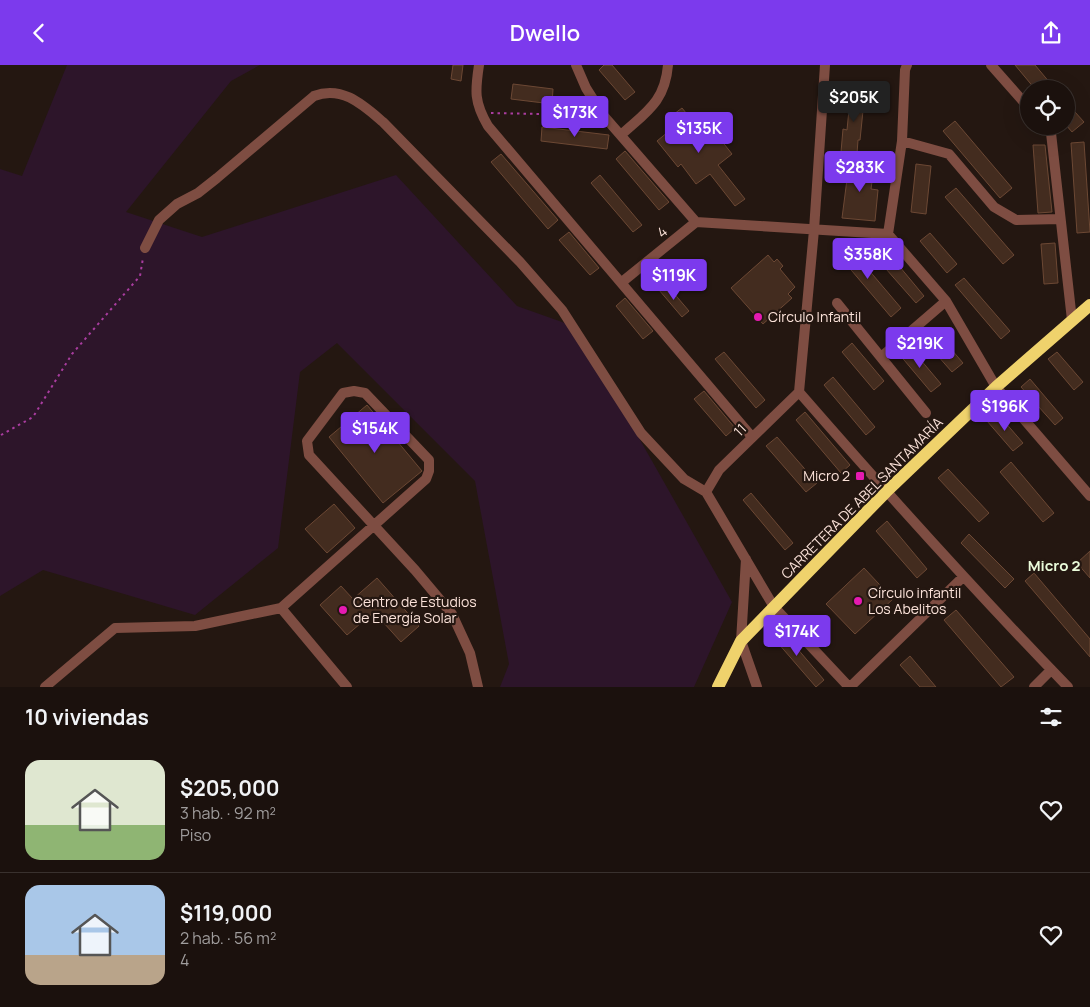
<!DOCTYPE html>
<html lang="es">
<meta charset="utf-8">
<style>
:root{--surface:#1b110d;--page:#281f1b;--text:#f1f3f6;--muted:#a09d9d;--line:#39312e;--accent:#7c3aed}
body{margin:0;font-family:Manrope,sans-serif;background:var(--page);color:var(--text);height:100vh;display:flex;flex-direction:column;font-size:19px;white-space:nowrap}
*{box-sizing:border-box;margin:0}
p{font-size:16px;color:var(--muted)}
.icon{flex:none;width:28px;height:28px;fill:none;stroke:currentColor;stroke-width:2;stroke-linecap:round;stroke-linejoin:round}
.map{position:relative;height:622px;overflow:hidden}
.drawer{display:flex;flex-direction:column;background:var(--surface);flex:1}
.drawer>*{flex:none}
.controls{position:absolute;left:1020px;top:15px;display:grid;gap:10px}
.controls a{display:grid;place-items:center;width:55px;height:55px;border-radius:50%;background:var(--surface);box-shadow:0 5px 20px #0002,0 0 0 1px var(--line);font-size:25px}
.price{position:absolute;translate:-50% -42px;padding:0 11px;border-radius:5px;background:var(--accent);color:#fff;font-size:16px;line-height:32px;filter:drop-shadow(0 1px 2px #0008)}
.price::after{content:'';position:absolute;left:50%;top:30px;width:15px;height:11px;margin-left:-8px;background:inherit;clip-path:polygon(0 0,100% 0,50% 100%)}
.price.current{background:#222;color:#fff}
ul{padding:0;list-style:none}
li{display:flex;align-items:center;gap:15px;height:125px;padding:0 25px}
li+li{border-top:1px solid var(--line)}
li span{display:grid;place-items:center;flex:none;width:140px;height:100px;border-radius:15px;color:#555}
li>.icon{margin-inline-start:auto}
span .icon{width:60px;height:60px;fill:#fffc;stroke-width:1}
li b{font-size:21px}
h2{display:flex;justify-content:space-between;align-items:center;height:60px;padding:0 25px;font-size:21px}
header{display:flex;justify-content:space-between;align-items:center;height:65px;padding:0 25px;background:var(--accent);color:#fff;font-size:22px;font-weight:600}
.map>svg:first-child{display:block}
.green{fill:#2d152a}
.building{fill:#432c1f;stroke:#6c4834}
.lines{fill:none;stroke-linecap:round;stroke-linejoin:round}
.path{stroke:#aa3da0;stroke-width:2;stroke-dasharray:2.5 4;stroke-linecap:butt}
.minor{stroke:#7e4d42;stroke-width:10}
.major{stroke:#efd26c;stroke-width:12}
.poi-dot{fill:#e51ab1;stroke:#241711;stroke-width:2}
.labels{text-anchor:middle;stroke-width:4.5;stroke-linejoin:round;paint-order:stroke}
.street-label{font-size:14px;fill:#fbe2d9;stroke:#241711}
.poi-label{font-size:14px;fill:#fbe2d9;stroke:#241711;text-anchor:start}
.neighbourhood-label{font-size:15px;font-weight:bold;fill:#eafbda;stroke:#241711}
</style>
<header><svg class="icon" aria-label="back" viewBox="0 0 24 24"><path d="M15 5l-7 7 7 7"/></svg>Dwello<svg class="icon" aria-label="share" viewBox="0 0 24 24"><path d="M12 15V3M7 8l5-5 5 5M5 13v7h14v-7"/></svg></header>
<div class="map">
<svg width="1090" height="622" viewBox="0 0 1090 622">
<rect width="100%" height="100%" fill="#241711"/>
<path class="green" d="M67 0H260L231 16 126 147 202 172 396 110 517 241 576 262 732 537 694 622H500L509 599 475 416 337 278 300 307 278 483 195 550 43 505 0 531V104L22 111Z"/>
<path class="building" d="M453 0H463L461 16 451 14Z
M604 0H612L635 27 625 35 599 5Z
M1015 0H1035L1055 24H1035Z
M513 19 553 24 552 39 511 34Z
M851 24 865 26 860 75H858L857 89 841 87 843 64 847 65Z
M1066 37 1084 57 1072 67 1066 60Z
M682 43 709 76 717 70 732 89 718 100 745 134 735 141 710 109 696 119 681 99 678 102 657 76 680 57 674 49Z
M955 56 1012 123 1000 133 943 66Z
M542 62 609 70 607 84 541 76Z
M1084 77 1090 167 1077 168 1071 78Z
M1033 80H1045L1052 147 1038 148Z
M625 86 669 137 659 145 616 94Z
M501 89 558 155 548 164 491 97Z
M850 91 859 92 858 100 874 102 871 124 878 125 875 156 842 153Z
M916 99 931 101 926 149 911 147Z
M600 110 642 160 633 167 591 118Z
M956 123 1014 190 1003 199 945 132Z
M569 167 599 203 590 210 559 175Z
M930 168 957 199 947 208 920 176Z
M845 177 901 243 891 252 835 186Z
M1055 178 1058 218 1044 219 1041 179Z
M768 190 774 197 777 194 783 201 780 204 795 222 788 229 792 233 763 259 731 223Z
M895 196 924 231 916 238 886 204Z
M964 213 1010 266 1001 274 955 220Z
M666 219 689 246 682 252 659 225Z
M625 233 653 266 643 274 616 241Z
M933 263 963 298 952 307 922 273Z
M852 278 884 316 874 325 842 287Z
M909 281 941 319 931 327 899 289Z
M724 287 765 335 756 343 715 294Z
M1057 287 1083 317 1074 325 1048 294Z
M833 312 875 362 866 370 824 320Z
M1030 314 1063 353 1055 360 1021 322Z
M704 326 735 363 726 371 694 334Z
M367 340 422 406 383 438 329 372Z
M805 347 850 400 841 408 796 355Z
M997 348 1023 378 1013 386 987 356Z
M777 372 817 418 806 427 766 381Z
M1011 397 1054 448 1043 457 1000 407Z
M948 404 989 448 979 457 938 413Z
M751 428 793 478 785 485 743 435Z
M334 439 355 463 327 488 305 464Z
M887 456 927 504 917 513 876 466Z
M969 469 1014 514 1005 523 961 478Z
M1090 486V513L1077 498Z
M864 503 893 534 855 569 826 539Z
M1034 508 1090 574V592L1025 516Z
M377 513 419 561 401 577 374 547 347 570 320 540 341 521 353 534Z
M956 545 1014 612 1001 622 944 555Z
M779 562 824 615 816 622 771 570Z
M910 591 936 622H920L900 600Z"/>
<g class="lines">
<path class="path" d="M491 48 591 50
M1 370 33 352 72 289 140 211 143 193"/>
<path class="minor" d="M479 0C475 26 474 37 488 61L752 372
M576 0 586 23 603 50 696 157 888 169 946 236 996 322 1090 431
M825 0 814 165 799 327C886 427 975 526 1068 622
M991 0 1029 43
M1045 61 1051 68 1072 255
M621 70C646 47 665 37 668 0
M902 76 949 89 994 142 1016 155 1060 154
M888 169 902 76 905 5 907 0
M145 183 159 155 177 139 198 128 217 113 314 31C342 20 363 40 383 57L520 197 562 245 641 368 684 414 706 427 774 542 849 622
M622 217 696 157
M837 238 926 348
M881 292 946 236
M706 427 719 405 799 327
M746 494 741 576 757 622
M281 543 347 622
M45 622 115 563 195 561 281 543 426 414 429 406V395L365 328 354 326 343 328 307 376 309 390 415 505 452 549 470 588 478 622
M850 622 963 512
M1034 622 1051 605"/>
<path class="major" d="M718 622 741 576 886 427 996 322 1090 240"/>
</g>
<g class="poi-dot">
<circle cx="758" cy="252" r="5"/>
<rect x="855" y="406" width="10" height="10" rx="2.5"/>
<circle cx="858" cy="536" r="5"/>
<circle cx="343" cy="545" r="5"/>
</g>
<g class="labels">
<g class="street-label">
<text transform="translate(662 167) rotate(-39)" y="5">4</text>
<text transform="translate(740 365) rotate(-45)" y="5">11</text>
<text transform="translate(862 433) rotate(-45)" y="5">CARRETERA DE ABEL SANTAMARÍA</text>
</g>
<g class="poi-label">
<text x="768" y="257">Círculo Infantil</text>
<text x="850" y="416" text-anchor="end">Micro 2</text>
<text x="868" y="533">Círculo infantil<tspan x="868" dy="16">Los Abelitos</tspan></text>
<text x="353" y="542">Centro de Estudios<tspan x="353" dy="16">de Energía Solar</tspan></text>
</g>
<g class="neighbourhood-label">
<text x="1054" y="506">Micro 2</text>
</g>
</g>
</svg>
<div class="controls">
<a><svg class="icon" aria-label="locate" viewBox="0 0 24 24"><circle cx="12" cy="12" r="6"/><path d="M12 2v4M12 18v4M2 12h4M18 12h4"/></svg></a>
</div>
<b class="price current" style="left:854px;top:58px">$205K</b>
<b class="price" style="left:575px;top:73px">$173K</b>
<b class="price" style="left:699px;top:89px">$135K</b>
<b class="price" style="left:860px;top:128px">$283K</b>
<b class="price" style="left:868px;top:215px">$358K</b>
<b class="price" style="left:674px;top:236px">$119K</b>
<b class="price" style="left:920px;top:304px">$219K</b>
<b class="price" style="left:1005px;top:367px">$196K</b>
<b class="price" style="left:375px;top:389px">$154K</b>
<b class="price" style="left:797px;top:592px">$174K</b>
</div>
<section class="drawer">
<h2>10 viviendas<svg class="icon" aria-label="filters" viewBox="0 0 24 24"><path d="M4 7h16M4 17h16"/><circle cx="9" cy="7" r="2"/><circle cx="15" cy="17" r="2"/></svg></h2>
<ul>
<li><span style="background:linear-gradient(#dfe7d0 65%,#8fb573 0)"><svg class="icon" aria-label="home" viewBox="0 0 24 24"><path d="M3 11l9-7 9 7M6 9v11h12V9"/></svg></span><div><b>$205,000</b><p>3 hab. · 92 m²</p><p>Piso</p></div><svg class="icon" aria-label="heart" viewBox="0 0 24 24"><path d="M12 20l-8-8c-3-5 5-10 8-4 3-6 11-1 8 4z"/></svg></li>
<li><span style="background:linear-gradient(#a9c7e8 70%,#b9a48a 0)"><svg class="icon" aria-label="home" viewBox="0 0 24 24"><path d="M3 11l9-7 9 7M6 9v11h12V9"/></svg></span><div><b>$119,000</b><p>2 hab. · 56 m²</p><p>4</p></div><svg class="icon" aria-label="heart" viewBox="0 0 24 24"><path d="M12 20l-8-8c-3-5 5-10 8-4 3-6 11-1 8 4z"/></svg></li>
</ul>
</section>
